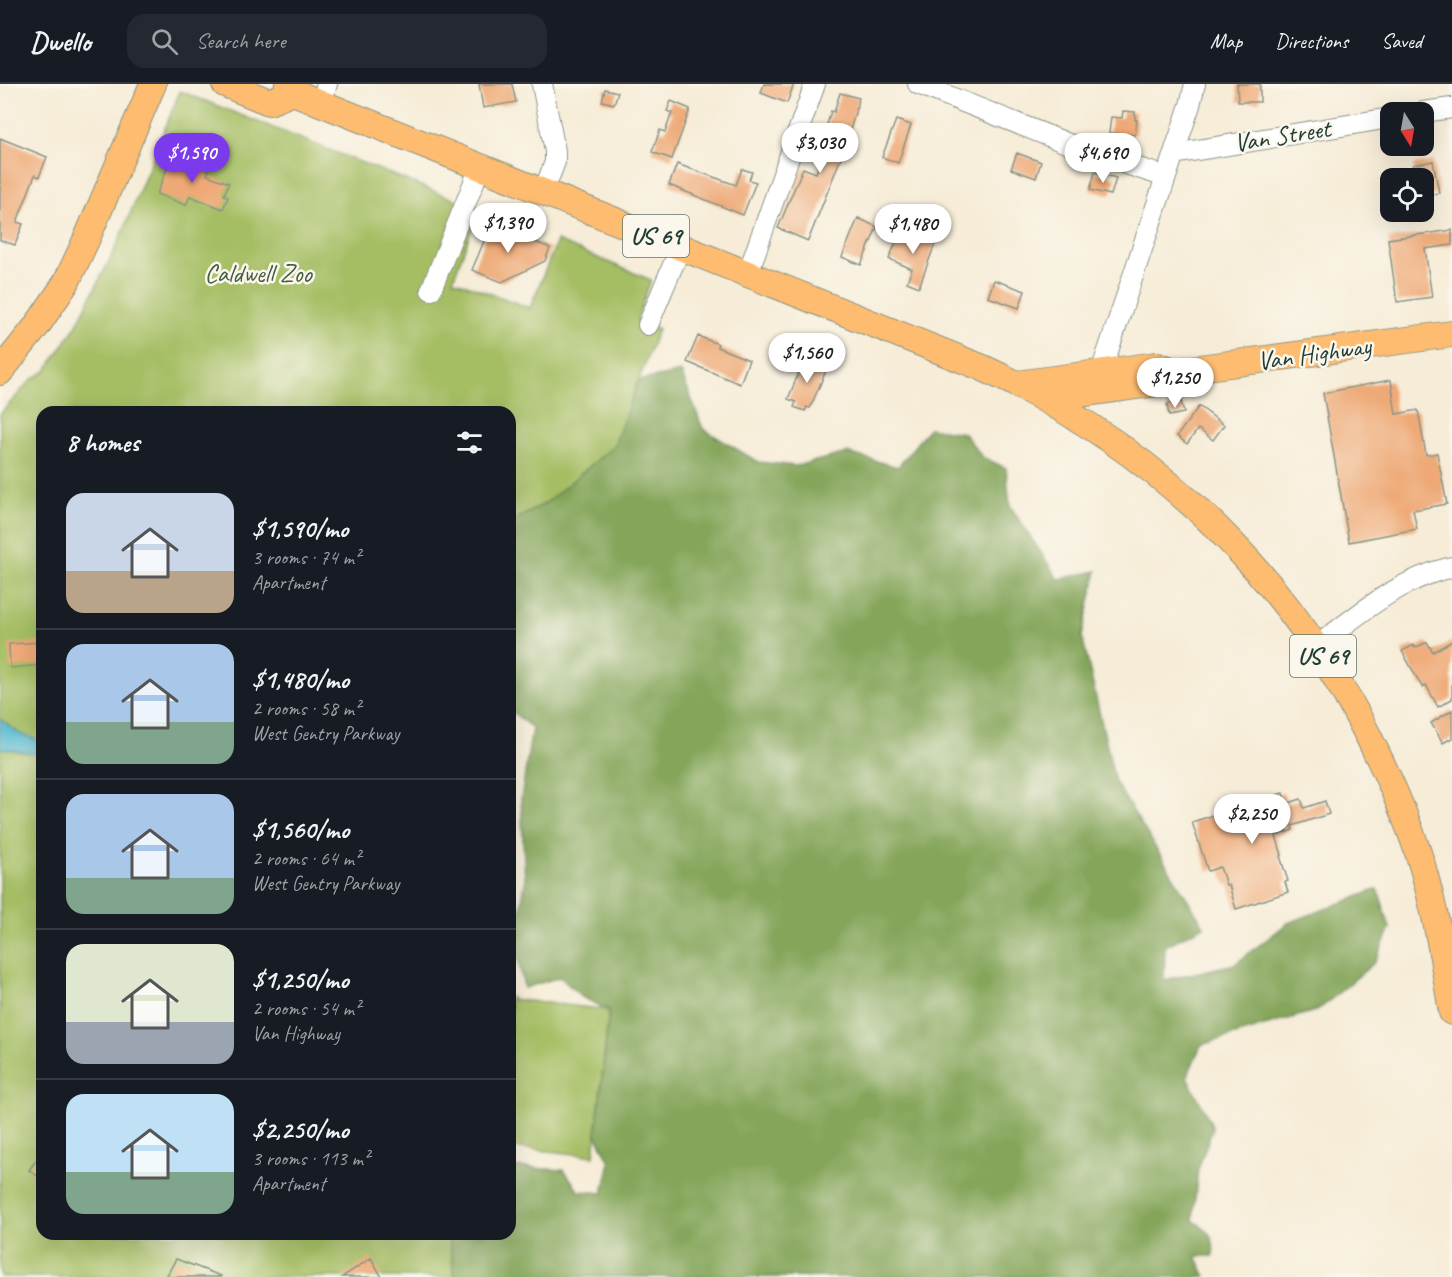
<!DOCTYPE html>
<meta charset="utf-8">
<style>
:root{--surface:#171b24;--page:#242831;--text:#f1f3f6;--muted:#9ea1a6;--line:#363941;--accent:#7c3aed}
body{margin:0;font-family:Caveat,sans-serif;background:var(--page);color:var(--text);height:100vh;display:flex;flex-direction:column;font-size:22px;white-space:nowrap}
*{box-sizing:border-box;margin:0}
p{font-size:20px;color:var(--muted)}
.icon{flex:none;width:33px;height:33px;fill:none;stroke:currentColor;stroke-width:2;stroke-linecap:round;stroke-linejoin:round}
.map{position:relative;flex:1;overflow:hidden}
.drawer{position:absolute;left:36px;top:322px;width:480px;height:834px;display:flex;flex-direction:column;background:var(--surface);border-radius:18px;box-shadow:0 6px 24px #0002}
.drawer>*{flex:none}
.needle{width:39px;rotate:169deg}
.fabs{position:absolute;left:1380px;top:18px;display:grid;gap:12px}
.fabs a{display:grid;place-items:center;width:54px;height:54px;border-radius:12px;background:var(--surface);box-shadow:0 6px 24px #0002;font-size:30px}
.price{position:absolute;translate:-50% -51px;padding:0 14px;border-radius:21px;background:#fff;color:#222;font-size:20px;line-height:39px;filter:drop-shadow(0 2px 3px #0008)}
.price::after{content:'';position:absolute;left:50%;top:36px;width:18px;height:14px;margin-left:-9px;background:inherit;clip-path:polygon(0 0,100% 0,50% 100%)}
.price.active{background:var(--accent);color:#fff}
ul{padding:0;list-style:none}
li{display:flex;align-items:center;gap:18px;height:150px;padding:0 30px}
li+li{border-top:2px solid var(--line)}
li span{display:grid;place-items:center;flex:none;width:168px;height:120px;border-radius:18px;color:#555}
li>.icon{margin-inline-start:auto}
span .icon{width:72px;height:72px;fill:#fffc;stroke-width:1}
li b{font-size:26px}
h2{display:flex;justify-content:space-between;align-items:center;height:72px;padding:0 30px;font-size:26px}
header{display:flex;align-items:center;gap:36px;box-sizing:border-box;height:84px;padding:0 30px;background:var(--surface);border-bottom:2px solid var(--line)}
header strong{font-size:28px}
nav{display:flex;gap:33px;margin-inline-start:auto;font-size:21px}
.search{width:420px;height:54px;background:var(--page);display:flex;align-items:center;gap:15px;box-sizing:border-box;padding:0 21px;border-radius:18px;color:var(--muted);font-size:22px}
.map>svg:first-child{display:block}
.green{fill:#a5be64;stroke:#627e4c;stroke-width:1.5}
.forest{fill:#84a55a;stroke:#527147;stroke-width:1.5}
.water{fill:#53b9d2;stroke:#397b83;stroke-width:1.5}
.building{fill:#eea976}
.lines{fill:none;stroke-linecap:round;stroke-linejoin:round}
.minor-casing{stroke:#8a9486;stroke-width:22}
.major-casing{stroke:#8a9486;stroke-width:28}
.minor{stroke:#fff;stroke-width:20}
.major{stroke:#febc70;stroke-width:26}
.labels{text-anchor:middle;stroke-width:5;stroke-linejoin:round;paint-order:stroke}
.shield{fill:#fbf7ec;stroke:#61756b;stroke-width:1.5}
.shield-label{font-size:24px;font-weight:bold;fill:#1f3d34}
.street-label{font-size:26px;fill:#1f3d34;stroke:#fbf7ec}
.park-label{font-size:26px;fill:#405d40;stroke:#fbf7ec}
</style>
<header>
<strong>Dwello</strong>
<div class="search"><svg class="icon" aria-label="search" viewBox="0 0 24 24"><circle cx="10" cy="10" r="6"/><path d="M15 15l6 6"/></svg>Search here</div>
<nav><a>Map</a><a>Directions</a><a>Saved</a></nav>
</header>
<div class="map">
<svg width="1452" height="1193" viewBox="0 0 1452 1193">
<rect width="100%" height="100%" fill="#fbf7ec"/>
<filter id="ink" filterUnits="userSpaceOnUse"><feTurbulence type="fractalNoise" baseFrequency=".0167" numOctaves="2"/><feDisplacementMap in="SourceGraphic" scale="12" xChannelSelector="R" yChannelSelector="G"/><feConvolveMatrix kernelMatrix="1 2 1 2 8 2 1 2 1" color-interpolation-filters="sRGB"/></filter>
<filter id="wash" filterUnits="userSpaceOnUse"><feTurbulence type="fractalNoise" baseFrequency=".008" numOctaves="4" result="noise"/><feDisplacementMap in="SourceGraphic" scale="24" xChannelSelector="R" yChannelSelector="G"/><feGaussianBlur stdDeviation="1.35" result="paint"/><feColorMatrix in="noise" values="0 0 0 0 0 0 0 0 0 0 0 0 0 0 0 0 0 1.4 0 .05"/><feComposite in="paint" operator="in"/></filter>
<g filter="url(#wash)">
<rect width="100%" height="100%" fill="#f6ecd7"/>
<path class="green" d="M180 7 479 125 453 196 530 224 557 157 651 196 637 235 658 245 614 362 546 419 510 439V328H42V1150L448 1151 455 1193H0V330L32 295 46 287 76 242 119 157Z
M510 912 511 915 609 926 594 1072 510 1063Z"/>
<path class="forest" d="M681 288 703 345 758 378 796 382 847 369 898 383 929 344 964 349 982 373 1006 384 1010 422 1058 495 1097 487 1082 552 1115 698 1204 842 1165 862 1164 896 1235 880 1288 839 1378 805 1390 844 1375 878 1318 926 1201 961 1187 993 1213 1043 1198 1085 1193 1136C1208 1148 1216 1151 1213 1172H1196L1206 1193H455L448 1151 510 1150V1083L564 1086 579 1107 603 1109 610 1078 596 1050 609 926 582 913 560 893 524 904 515 860 525 799 521 715 532 644 510 626V439L546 419 614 362 638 297Z"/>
<path class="water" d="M0 635 20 650 42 657V671L0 664Z"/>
<g id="blocks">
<path class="building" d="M479 0H512L516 18 483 24Z
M764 0H794L787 19 761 9Z
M1237 0H1260V18H1238Z
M605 5 618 8 614 20 602 17Z
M840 9 859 14 846 61 808 157 778 144 803 84 816 89 834 46 826 44 831 27 834 28Z
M671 17 690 25 672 75 652 68 660 46 665 48 672 29 667 27Z
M1123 27 1135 28V36H1137L1135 51 1109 49 1111 33 1122 34Z
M896 36 911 41 898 79 882 73Z
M0 54 47 73 39 93 35 91 17 138 23 140 15 161 0 156Z
M1017 69 1041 78 1036 94 1011 85Z
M172 72 209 86 207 91 229 99 224 111 228 113 223 125 190 112 186 121 157 110Z
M1433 77 1439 109 1424 112V94H1416L1413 81Z
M677 80 736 101 742 85 752 88 749 96 756 98 743 131 669 101Z
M1095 88 1116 94 1111 111 1090 106Z
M858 134 877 143 861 181 842 173Z
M492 138 516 146 524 151 523 153 550 164 545 177 502 198 472 186Z
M901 146 935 160 919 203 907 198 912 185 889 175Z
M1452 146V161L1425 165 1432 213 1397 218 1388 155Z
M994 196 1025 207 1019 224 988 213Z
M698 252 718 260 717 263 749 276 740 300 687 278Z
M805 273 828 282 810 324 807 323 805 327 794 323 796 318 788 315Z
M1391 296 1396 330 1418 326 1426 371 1437 369 1447 420 1413 426 1417 445 1349 458 1323 309Z
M1181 317 1184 329 1169 332 1167 320Z
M1199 322 1224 341 1213 356 1198 345 1187 360 1177 352Z
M1452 557V615L1438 623 1426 601 1422 603 1402 567 1414 561 1415 564 1427 558 1433 568Z
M42 558V581L10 584 9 560Z
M1452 626V654L1443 659 1431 639Z
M1283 709 1286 720 1301 715 1304 724 1325 717 1329 730 1292 742 1293 746 1276 752 1282 771 1280 772 1288 797 1285 798 1288 808 1236 825 1229 801H1226L1220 783 1208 787 1192 738Z
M42 1068V1095L29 1086Z
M371 1174 382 1193H342Z
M176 1175 221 1192 220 1193H166Z"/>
</g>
</g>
<g filter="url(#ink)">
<use href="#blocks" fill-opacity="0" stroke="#8a9486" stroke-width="1.5"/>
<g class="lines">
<defs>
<path id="minor" d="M542 0 555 67V78L543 109
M918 0 1089 68 1166 93
M321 19 327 0
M1423 28 1452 24
M1174 70 1390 34
M748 189 815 0
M431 206 480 83
M648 241 681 162
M1101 288 1190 21 1195 0
M1317 562C1359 530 1399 495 1452 483"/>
<path id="major" d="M225 0 269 18 293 8
M288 0 293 8 983 284C1161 365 1297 499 1380 676 1396 710 1411 745 1422 781 1436 829 1444 878 1452 928
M0 288 36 243 66 199 87 154 153 0
M1017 300 1157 281 1176 288
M1045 315 1158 299 1176 288 1192 285 1452 250"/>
</defs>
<use href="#minor" class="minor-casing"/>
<use href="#major" class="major-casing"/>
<use href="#minor" class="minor"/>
<use href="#major" class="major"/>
</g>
</g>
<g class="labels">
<g class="shield">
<rect x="623" y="131" width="66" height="42" rx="4.5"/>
<rect x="1290" y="551" width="66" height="42" rx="4.5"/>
</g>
<g class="shield-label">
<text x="656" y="160">US 69</text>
<text x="1323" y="580">US 69</text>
</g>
<g class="street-label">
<text transform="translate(1282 51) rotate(-9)" y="9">Van Street</text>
<text transform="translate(1314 269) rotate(-8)" y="9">Van Highway</text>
</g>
<g class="park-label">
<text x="258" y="198">Caldwell Zoo</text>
</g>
</g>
</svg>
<div class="fabs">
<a><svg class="needle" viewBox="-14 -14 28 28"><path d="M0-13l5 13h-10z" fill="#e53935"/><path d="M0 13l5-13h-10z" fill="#9ea1a6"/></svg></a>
<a><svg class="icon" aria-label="locate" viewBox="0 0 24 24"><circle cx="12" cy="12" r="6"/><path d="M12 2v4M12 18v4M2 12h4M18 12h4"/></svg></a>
</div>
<b class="price" style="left:820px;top:90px">$3,030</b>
<b class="price active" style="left:192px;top:100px">$1,590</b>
<b class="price" style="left:1103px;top:100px">$4,690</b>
<b class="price" style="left:508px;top:170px">$1,390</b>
<b class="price" style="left:913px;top:171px">$1,480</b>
<b class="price" style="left:807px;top:300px">$1,560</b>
<b class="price" style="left:1175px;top:325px">$1,250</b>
<b class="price" style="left:1252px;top:761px">$2,250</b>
<section class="drawer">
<h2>8 homes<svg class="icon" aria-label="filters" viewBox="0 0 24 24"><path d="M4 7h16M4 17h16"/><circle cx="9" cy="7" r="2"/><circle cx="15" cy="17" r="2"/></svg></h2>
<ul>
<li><span style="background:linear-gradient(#c9d6e8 65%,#b9a48a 0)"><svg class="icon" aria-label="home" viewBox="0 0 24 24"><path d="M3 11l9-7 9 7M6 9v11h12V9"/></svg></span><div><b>$1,590/mo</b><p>3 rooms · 74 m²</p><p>Apartment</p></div></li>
<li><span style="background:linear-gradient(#a9c7e8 65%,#7fa58c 0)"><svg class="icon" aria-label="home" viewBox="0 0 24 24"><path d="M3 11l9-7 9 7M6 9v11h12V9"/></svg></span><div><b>$1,480/mo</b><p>2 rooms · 58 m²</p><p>West Gentry Parkway</p></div></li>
<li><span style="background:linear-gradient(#a9c7e8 70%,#7fa58c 0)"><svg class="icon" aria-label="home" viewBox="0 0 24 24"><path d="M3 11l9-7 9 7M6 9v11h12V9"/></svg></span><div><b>$1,560/mo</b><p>2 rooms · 64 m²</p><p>West Gentry Parkway</p></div></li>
<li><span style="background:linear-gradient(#dfe7d0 65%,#9aa5b1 0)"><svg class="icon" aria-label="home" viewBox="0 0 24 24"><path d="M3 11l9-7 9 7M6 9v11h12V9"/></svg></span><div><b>$1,250/mo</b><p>2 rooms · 54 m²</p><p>Van Highway</p></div></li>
<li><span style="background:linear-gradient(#bfe0f5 65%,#7fa58c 0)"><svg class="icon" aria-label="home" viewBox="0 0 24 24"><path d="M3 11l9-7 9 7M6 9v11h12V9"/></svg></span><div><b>$2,250/mo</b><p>3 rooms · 113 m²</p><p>Apartment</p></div></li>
</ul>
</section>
</div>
